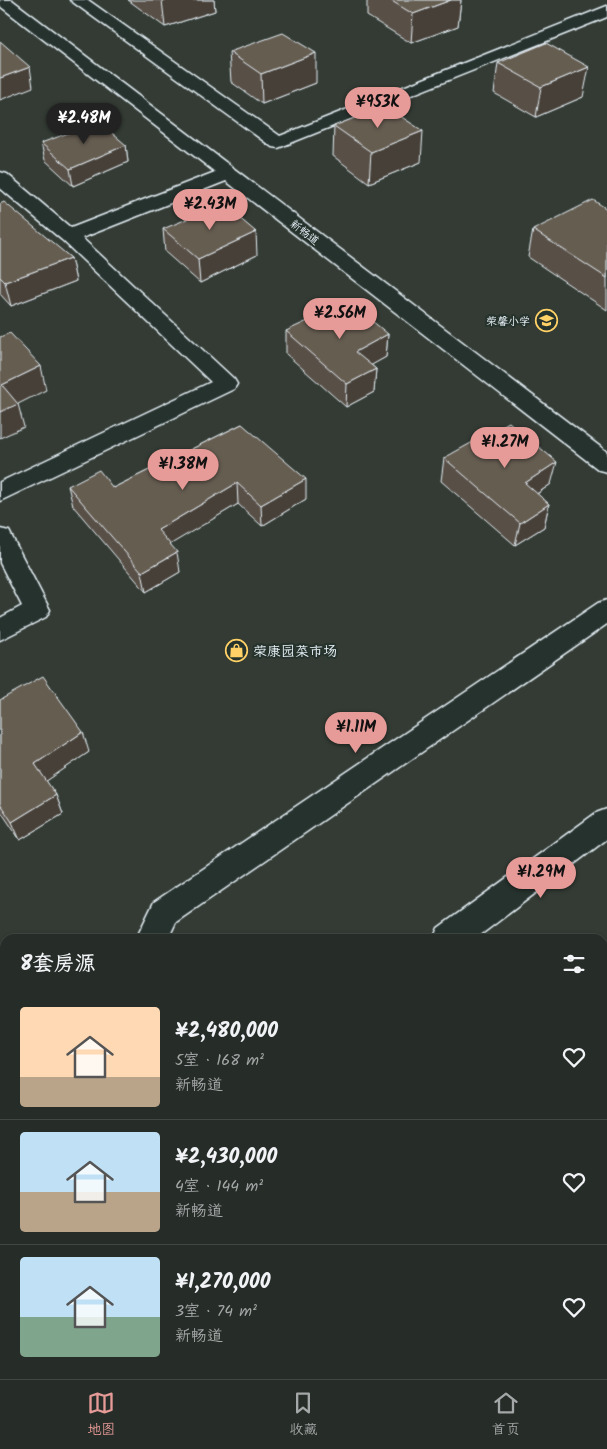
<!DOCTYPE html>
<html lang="zh">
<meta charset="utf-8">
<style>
:root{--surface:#262c27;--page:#2e342f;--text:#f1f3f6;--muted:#a4a7a7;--line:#424844;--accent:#e69b98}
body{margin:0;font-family:Kalam,"LXGW WenKai TC",sans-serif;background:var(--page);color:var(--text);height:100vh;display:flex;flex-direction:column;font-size:19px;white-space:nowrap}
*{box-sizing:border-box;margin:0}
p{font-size:16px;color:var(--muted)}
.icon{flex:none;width:28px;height:28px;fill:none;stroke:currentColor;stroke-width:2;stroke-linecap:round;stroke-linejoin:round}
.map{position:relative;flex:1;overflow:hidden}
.details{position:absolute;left:0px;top:934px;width:608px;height:446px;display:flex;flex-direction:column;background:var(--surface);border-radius:15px 15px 0 0;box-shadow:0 1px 4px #0004,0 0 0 1px var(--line)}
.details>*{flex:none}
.price{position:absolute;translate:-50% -42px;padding:0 11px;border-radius:18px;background:var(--accent);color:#111;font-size:16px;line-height:32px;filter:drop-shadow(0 1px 2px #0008)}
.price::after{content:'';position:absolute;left:50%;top:30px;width:15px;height:11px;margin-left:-8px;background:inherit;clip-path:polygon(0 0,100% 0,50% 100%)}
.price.selected{background:#222;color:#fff}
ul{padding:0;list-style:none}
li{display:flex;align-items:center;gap:15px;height:125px;padding:0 20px}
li+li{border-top:1px solid var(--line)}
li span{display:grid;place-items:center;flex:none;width:140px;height:100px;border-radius:5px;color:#555}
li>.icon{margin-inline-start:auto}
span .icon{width:60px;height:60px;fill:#fffc;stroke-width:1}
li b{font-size:21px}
h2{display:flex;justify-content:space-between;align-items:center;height:60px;padding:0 20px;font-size:21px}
.menu{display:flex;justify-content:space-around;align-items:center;height:70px;border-top:1px solid var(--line);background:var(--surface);font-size:14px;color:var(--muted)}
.menu a{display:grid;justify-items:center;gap:2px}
.menu .selected{color:var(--accent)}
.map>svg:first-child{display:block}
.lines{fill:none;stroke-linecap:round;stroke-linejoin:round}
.minor-casing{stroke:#e8f1f8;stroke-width:3}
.minor{fill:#26332d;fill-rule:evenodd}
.wall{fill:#585046;stroke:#e8f1f8}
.shaded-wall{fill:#474139;stroke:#e8f1f8}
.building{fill:#665d51;stroke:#e8f1f8}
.labels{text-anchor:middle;stroke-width:4;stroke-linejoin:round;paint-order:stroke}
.far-street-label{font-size:11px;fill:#e8f1f8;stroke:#26332d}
.far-poi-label{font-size:11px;fill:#e8f1f8;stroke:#26332d;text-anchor:end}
.poi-label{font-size:14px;fill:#e8f1f8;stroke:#26332d;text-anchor:start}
</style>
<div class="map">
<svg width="607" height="1379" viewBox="0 0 607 1379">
<rect width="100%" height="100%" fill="#333b34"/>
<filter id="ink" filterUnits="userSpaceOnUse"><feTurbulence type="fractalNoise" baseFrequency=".02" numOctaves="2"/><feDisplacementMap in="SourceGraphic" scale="10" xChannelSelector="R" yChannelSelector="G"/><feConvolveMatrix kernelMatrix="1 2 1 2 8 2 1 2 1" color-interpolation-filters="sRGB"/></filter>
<g filter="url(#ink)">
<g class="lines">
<defs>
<path id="minor" d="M0 0H12L607 452V472L599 470 226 181 82 238 234 379 237 384 234 389 0 501V482L211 382 62 240 0 188V172L7 174 71 228 215 172 0 6Z
M70 0H88L280 136 607 6V17L278 148 272 147Z
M0 529 9 531 50 610 46 617 0 640V618L22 606 0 563Z
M607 600V624L176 922 168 939H136L154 902 598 603Z
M607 809V839L475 939H433L438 928 596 813Z
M5 1109V1146L0 1148V1112Z
M602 1355 607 1357V1379H584L582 1375H602Z
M407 1375H450L448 1379H405Z"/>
</defs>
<use href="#minor" class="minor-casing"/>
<use href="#minor" class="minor"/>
</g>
<path class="wall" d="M128 0H214L215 11 165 27Z
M367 0H461L458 26 411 43 367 16Z
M229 52 316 83 262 104 231 82Z
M498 63 583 97 536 117 494 93Z
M334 126 421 162 369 183 333 156Z
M41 143 126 145 128 162 73 186 45 160Z
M0 204 71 258 76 281 11 306 0 294Z
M607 209V310L528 257 533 230Z
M163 229 257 255 200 283 165 252Z
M286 331 388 334 386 357 371 365 376 369 374 392 346 407 286 354Z
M242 424 306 499 262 526 238 504 170 544 180 572 146 592 73 506 68 486 113 488Z
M444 458 551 484 537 494 549 504 544 527 515 545 441 481Z
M0 700 89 752 46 781 56 795 63 814 20 840 0 810Z
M602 1057 607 1062V1216L602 1210Z"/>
<path class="shaded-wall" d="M162 0H214L215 11 165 27Z
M451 0H461L458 26 411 43 413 14Z
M316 53V83L262 104 261 74Z
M30 67 33 87 0 100V78Z
M589 67 583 97 536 117 541 87Z
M423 131 421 162 369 183 371 152Z
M126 145 128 162 73 186 70 169Z
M256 232 257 255 200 283 198 259Z
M71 258 76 281 11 306 5 282Z
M388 334 386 357 354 375 355 352Z
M41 366 46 390 18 404 24 427 0 438V412L2 385Z
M376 369 374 392 346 407 347 384Z
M557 462 551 484 519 506 525 483Z
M306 479V499L262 526 261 505Z
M237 483 238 504 161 550 158 530Z
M549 504 544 527 515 545 520 523Z
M177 552 180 572 146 592 142 572Z
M83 732 89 752 42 784 35 764Z
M56 795 63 814 20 840 12 822Z"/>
<path class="building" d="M390 0H451L413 14Z
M283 33 316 53 261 74 229 52Z
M0 41 30 67 0 78Z
M546 43 589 67 541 87 498 63Z
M385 106 423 131 371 152 334 126Z
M99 122 126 145 70 169 41 143Z
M593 200 607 209V278L533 230Z
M4 202 71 258 5 282 0 277V204Z
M223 204 256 232 198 259 163 229Z
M349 302 388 334 355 352 376 369 347 384 286 331Z
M10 333 41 366 2 385 18 404 0 412V337Z
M509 422 557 462 525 483 549 504 520 523 444 458Z
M242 424 306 479 261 505 237 483 158 530 177 552 142 572 68 486 99 470 113 488Z
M43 676 83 732 35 764 56 795 12 822 0 804V700Z
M602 1057 607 1062V1186L602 1181Z
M113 1375H233L236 1379H115Z"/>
</g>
<defs>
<symbol id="school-ring" viewBox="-11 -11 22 22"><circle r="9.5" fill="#26332d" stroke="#ffd166" stroke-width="1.5"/><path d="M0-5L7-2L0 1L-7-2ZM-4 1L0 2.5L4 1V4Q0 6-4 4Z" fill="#ffd166"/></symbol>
<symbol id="shop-ring" viewBox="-11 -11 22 22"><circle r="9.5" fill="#26332d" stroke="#ffd166" stroke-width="1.5"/><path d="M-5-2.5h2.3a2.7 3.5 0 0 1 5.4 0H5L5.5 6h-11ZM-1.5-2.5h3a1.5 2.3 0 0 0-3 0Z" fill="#ffd166"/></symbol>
</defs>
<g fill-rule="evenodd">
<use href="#school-ring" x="534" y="308" width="25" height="25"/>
<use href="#shop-ring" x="224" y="638" width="25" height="25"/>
</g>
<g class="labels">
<g class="far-street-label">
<text transform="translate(305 232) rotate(38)" y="4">新畅道</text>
</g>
<g class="far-poi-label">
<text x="530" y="325">荣馨小学</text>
</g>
<g class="poi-label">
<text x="253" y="656">荣康园菜市场</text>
</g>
</g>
</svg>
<b class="price" style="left:378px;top:129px">¥953K</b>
<b class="price selected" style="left:84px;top:145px">¥2.48M</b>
<b class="price" style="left:210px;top:231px">¥2.43M</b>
<b class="price" style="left:340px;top:340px">¥2.56M</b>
<b class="price" style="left:505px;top:469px">¥1.27M</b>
<b class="price" style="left:183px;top:491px">¥1.38M</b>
<b class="price" style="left:356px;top:754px">¥1.11M</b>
<b class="price" style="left:541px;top:899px">¥1.29M</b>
<section class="details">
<h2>8套房源<svg class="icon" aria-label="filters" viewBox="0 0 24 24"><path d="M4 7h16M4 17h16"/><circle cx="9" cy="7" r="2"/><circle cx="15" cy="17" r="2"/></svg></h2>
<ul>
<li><span style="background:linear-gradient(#ffd9b3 70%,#b9a48a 0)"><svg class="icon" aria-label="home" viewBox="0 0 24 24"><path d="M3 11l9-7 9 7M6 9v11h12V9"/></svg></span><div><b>¥2,480,000</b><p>5室 · 168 m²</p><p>新畅道</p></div><svg class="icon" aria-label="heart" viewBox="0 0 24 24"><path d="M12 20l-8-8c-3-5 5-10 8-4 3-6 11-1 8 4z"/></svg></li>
<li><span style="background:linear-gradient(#bfe0f5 60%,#b9a48a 0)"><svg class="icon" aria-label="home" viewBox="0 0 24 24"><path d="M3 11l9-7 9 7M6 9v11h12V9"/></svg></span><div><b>¥2,430,000</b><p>4室 · 144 m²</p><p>新畅道</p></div><svg class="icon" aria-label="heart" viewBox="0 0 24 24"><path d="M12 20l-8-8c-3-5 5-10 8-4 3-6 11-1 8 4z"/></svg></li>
<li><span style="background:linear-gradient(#bfe0f5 60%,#7fa58c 0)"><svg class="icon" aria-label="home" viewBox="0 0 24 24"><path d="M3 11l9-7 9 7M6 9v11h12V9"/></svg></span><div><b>¥1,270,000</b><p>3室 · 74 m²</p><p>新畅道</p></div><svg class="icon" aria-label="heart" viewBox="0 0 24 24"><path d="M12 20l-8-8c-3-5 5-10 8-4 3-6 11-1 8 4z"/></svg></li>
</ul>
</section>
</div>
<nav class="menu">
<a class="selected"><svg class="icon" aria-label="map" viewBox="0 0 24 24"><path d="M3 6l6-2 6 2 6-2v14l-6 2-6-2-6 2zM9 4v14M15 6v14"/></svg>地图</a>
<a><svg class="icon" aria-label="saved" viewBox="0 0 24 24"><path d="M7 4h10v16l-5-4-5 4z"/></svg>收藏</a>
<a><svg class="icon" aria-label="home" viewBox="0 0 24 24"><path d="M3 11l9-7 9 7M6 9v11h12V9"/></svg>首页</a>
</nav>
